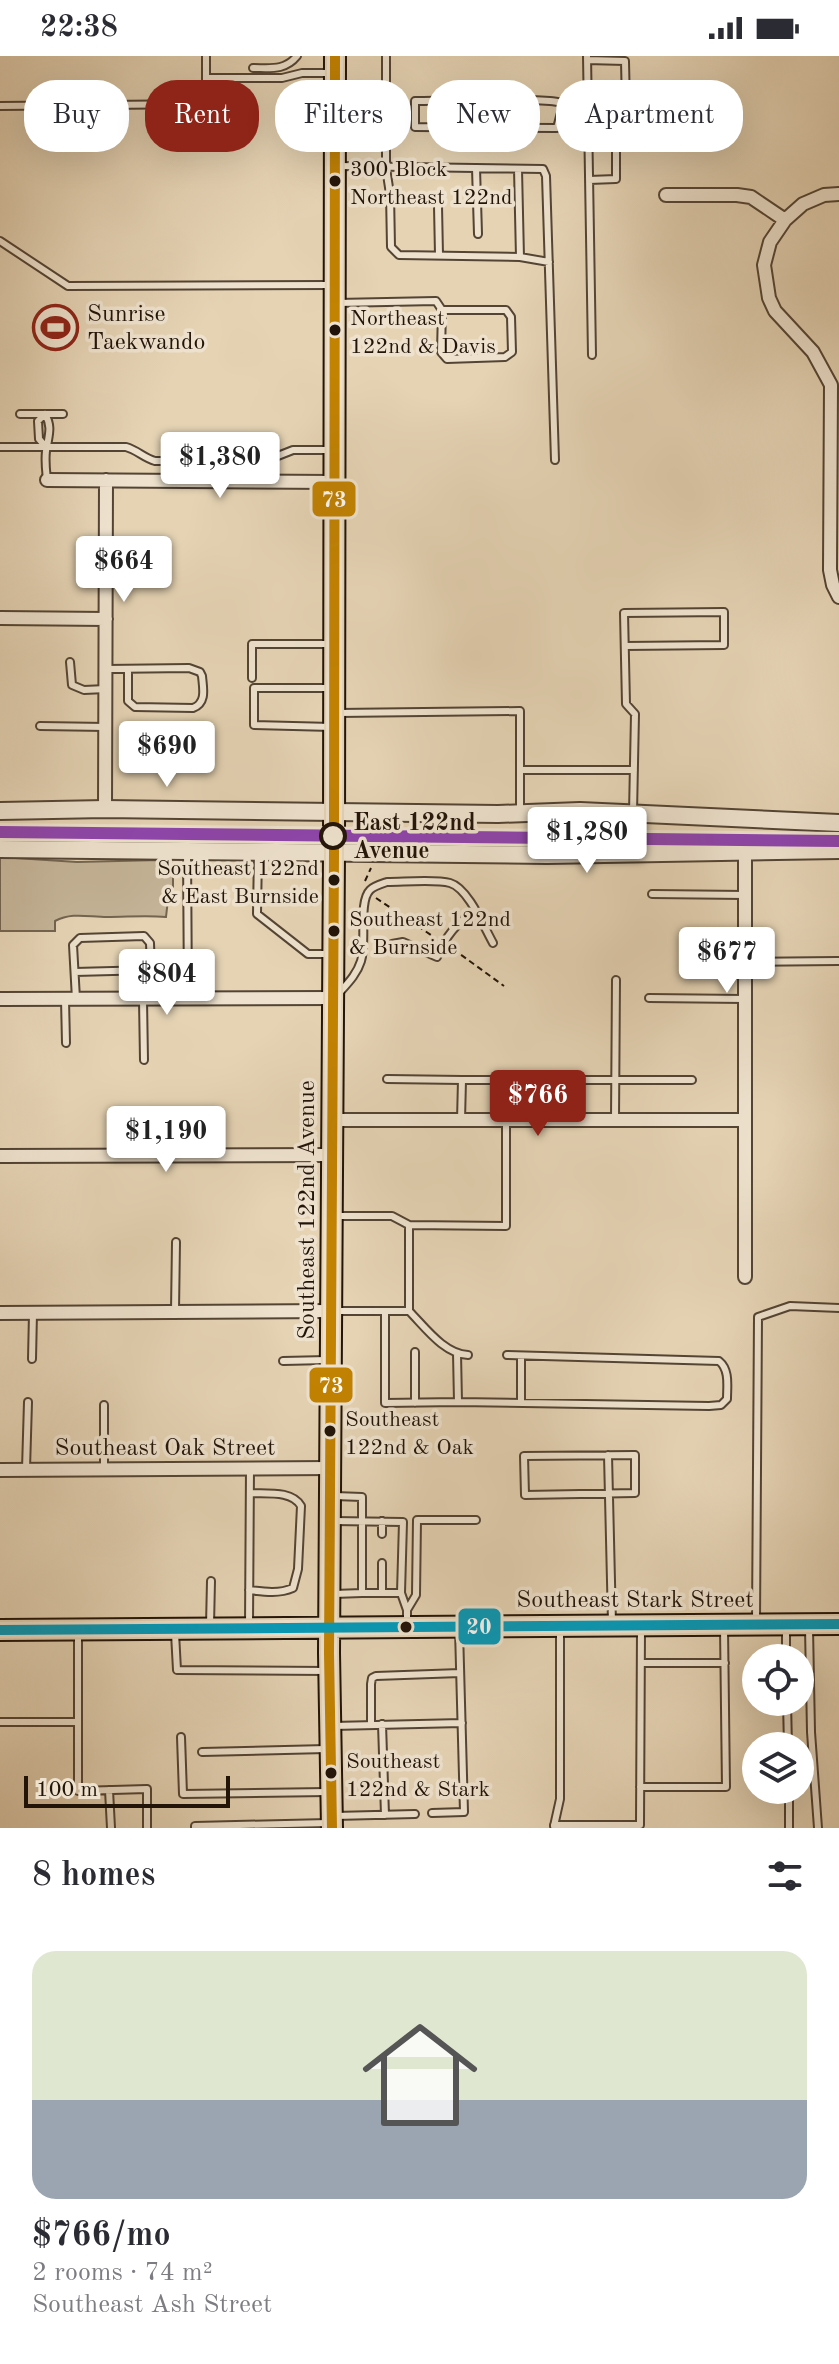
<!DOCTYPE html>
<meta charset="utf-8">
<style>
:root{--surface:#fff;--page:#f2f2f3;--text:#2b2b33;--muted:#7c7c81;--line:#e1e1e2;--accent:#8f2418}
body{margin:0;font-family:"Old Standard TT",serif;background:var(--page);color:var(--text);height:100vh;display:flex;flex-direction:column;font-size:30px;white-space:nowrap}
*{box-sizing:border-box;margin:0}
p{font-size:26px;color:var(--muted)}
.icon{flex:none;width:44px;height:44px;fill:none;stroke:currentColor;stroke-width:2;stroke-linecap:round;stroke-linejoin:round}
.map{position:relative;height:1772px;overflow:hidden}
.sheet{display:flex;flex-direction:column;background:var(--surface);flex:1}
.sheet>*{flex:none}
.banner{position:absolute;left:24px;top:24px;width:792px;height:72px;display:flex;gap:16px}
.tools{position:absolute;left:742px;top:1588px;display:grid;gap:16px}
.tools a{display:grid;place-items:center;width:72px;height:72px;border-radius:50%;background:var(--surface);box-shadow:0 8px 32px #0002;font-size:40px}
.scale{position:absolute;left:24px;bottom:20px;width:206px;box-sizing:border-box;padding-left:8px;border:4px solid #221409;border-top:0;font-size:22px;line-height:28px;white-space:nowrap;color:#221409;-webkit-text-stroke:6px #eee2ce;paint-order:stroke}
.price{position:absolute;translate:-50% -68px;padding:0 18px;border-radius:8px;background:#fff;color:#222;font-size:26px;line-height:52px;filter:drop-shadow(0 2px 4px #0008)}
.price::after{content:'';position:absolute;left:50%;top:48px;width:24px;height:18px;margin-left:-12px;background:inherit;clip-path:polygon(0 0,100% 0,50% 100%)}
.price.active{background:var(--accent);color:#fff}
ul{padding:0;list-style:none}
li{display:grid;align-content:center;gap:16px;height:424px;padding:0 32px}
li+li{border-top:2px solid var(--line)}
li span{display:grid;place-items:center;height:248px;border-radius:24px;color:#555}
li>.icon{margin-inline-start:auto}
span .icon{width:144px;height:144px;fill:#fffc;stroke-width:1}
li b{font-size:34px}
h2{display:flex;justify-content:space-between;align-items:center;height:96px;padding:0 32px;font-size:34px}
.tag{padding:0 28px;border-radius:32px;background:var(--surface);box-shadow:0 8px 32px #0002;font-size:28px;line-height:72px}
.tag.active{background:var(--accent);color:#fff}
.status{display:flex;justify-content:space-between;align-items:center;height:56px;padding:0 40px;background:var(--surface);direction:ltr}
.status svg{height:22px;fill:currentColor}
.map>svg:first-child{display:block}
.green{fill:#c4b397;stroke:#736450;stroke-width:2}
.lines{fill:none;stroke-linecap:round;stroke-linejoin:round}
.service-casing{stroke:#534434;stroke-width:10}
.minor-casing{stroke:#534434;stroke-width:16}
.tertiary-casing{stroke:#534434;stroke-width:20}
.primary-casing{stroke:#221409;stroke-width:24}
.path{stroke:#221409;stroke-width:2;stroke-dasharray:6 4;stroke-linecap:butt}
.service{stroke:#eee2ce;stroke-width:6}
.minor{stroke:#eee2ce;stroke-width:12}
.tertiary{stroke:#eee2ce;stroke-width:16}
.primary{stroke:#e5d3b4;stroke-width:20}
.bus-1-casing{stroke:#eee2ce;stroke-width:16}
.bus-2-casing{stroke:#eee2ce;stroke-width:16}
.bus-1{stroke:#c28202;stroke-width:10}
.bus-2{stroke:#039aba;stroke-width:10}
.rail-1-casing{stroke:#eee2ce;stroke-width:18}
.rail-1{stroke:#8e44ad;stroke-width:12}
.bus-dot{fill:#221409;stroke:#eee2ce;stroke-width:3}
.stop-dot{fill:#eee2ce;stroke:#221409;stroke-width:4}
.labels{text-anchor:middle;stroke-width:7;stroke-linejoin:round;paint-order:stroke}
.bus-label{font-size:22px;fill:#221409;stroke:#eee2ce;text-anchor:start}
.poi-label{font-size:24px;fill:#221409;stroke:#eee2ce;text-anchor:start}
.stop-label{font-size:24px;font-weight:bold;fill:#221409;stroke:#eee2ce;text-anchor:start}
.street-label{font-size:24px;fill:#221409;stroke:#eee2ce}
.line-badge{stroke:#eee2ce;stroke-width:3}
.badge-label{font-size:22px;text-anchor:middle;font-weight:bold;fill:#fff}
</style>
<div class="status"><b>22:38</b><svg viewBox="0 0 49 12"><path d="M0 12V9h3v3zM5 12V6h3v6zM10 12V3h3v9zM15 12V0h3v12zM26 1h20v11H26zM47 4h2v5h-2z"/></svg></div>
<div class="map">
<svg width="839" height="1772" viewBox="0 0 839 1772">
<rect width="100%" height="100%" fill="#e5d3b4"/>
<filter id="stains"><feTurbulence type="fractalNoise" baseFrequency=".0025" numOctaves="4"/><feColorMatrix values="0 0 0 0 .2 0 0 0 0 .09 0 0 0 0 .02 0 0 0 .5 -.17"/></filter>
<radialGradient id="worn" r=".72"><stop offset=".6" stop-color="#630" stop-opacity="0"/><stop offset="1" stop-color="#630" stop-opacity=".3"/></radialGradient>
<path class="green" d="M0 801 77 806 160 804 173 808V831L169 835 166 861C146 859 127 861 107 861 88 861 72 856 55 865V875H0Z"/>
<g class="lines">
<defs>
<path id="service" d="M386 0V112L390 138 391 191 399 199 520 201 549 206
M587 0 592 299
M587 4 625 5 626 50 616 73V123L589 124
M253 12C270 12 285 15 297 0
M206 22H282L302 17H330
M563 49 557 72 415 71V45C460 45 505 42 550 45 562 46 574 50 588 50
M0 50 206 48V0
M338 110 543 113 546 120 555 404
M476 112 478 178
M518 113 520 201
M438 150 439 199
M0 185 68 230 331 229
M337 247 436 245 442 254H506L511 261 512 296 505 301 447 303 441 296 442 254
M20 358H63
M0 391H126C137 394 144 402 155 405H265L293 394H330
M46 391 39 383 38 365 45 358C52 370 49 378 47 390 44 400 46 414 47 424
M625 590 724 589V556L624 557 626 648 635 658 633 757
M70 606 72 629 84 634 106 633
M106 613 189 612 200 616 202 620C203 632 207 647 193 652L135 651 128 645V613
M252 622V588H330
M331 632H254V669L332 671
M338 657 520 655V755
M40 670 106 671
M520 714H634
M187 795 188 943
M258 796 257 858 308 898H329
M652 838 745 839
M392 888 403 886 437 901C445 881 457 866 475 855
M745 906 838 905
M75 916 151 914
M339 937C348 927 357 918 361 905 367 887 358 846 370 834 374 830 381 828 387 826 404 826 436 823 450 827 468 832 484 871 493 887
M649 942 745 943
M65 943 66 987
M76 943 73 889 80 882 144 880 150 887 152 942
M143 944 144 1004
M387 1023 462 1024 461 1064
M462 1024H692
M615 1064 616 924
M409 1169 506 1170V1064
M175 1255 176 1186
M334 1255H409V1169L392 1160H336
M385 1255V1347L458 1346
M409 1255C425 1271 444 1298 468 1299
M415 1296V1347
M457 1297 458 1346 709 1350 721 1349 727 1343C727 1330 730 1314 719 1305L507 1299
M521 1300V1347
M32 1303 33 1257
M283 1305 327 1304
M608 1399 612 1567
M635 1399V1437L525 1439 524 1400Z
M26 1413 28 1346
M104 1413V1349
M334 1465 403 1466 401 1537 407 1554V1568
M382 1465V1478
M382 1507V1537
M249 1534C265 1536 279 1538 293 1532L298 1513 301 1450C292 1434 266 1438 250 1437
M362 1537H401
M334 1538 362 1537V1441L335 1440
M407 1554 416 1539 417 1464H476
M756 1565 758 1261 790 1250 839 1252
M210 1569 211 1525
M249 1569 250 1412
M786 1572V1602
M809 1572 811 1676 818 1772
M175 1577 177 1614 328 1615
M78 1578V1735L147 1733V1772
M641 1607H725
M787 1646 788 1690
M0 1666H78
M382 1668 385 1759
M371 1669V1628L372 1622 376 1620 460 1617
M333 1670 462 1667
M181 1681 183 1738 327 1736
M202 1696 326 1693
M640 1731H726L724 1572
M109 1734 111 1772
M789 1734V1772
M432 1757 464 1756 459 1574
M335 1760 415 1758
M554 1769H640L641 1573
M554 1770 560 1743V1574
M195 1772V1770L328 1767"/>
<path id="minor" d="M839 138 824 139 803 148 785 164 770 186 764 209 769 242 775 255 813 296 831 329 830 514 833 529 839 541
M666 139H737L751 141 785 164
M47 424 333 426
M0 562 106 563
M105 753 106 424
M745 795V1221
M0 943 334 942
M332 1064H745
M0 1100 331 1099
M0 1257 331 1255
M0 1414 330 1412"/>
<path id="tertiary" d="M0 755 105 753 498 758 580 755 839 767
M0 793 547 799 839 794"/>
<path id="primary" d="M0 1574 839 1568
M332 1772 329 1597 334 797 335 0"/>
</defs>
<use href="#service" class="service-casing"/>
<use href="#minor" class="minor-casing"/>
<use href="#tertiary" class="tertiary-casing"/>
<use href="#primary" class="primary-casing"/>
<path class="path" d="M365 825 371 812
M376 842 434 881
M453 893 504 930"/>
<use href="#service" class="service"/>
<use href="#minor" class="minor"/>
<use href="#tertiary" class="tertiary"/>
<use href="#primary" class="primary"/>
<defs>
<path id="bus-1" d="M332 1772 329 1597 334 797 335 0"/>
<path id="bus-2" d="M0 1574 839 1568"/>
</defs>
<use href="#bus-1" class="bus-1-casing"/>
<use href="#bus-2" class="bus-2-casing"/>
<use href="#bus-1" class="bus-1"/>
<use href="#bus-2" class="bus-2"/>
<defs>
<path id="rail-1" d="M0 776 839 785"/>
</defs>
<use href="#rail-1" class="rail-1-casing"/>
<use href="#rail-1" class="rail-1"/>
</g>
<defs>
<symbol id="stadium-ring" viewBox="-11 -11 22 22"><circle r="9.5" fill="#eee2ce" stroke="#8f2418" stroke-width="1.5"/><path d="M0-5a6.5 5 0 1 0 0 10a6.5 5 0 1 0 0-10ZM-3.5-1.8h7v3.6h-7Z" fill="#8f2418"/></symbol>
</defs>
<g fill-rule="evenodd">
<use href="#stadium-ring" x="30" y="246" width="51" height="51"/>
</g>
<g class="bus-dot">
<circle cx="335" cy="125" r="7"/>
<circle cx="335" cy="274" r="7"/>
<circle cx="334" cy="824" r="7"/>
<circle cx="334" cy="875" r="7"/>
<circle cx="330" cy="1375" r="7"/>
<circle cx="406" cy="1571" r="7"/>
<circle cx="331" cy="1717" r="7"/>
</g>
<circle class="stop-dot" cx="333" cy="780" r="12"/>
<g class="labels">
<g class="bus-label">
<text x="350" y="120">300 Block<tspan x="350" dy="28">Northeast 122nd</tspan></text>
<text x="350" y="269">Northeast<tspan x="350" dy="28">122nd &amp; Davis</tspan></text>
<text x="319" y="819" text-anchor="end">Southeast 122nd<tspan x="319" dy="28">&amp; East Burnside</tspan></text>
<text x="349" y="870">Southeast 122nd<tspan x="349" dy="28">&amp; Burnside</tspan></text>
<text x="345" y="1370">Southeast<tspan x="345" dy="28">122nd &amp; Oak</tspan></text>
<text x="346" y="1712">Southeast<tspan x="346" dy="28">122nd &amp; Stark</tspan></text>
</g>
<g class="poi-label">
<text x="87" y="265">Sunrise<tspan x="87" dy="28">Taekwando</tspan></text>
</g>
<g class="stop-label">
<text x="353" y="774">East 122nd<tspan x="353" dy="28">Avenue</tspan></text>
</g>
<g class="street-label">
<text transform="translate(306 1154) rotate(-90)" y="8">Southeast 122nd Avenue</text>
<text x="165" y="1399">Southeast Oak Street</text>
<text x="635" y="1551">Southeast Stark Street</text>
</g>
</g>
<g class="line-badge">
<rect x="311" y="424" width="46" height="38" rx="8" fill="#c28202"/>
<rect x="308" y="1310" width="46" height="38" rx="8" fill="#c28202"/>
<rect x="457" y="1551" width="45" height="39" rx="8" fill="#039aba"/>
</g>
<g class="badge-label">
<text x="334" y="451">73</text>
<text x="331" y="1337">73</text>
<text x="479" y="1578">20</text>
</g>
<rect width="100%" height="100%" filter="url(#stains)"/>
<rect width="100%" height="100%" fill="url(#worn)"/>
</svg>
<div class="tools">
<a><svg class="icon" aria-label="locate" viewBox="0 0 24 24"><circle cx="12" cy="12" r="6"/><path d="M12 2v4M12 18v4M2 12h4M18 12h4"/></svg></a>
<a><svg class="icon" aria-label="layers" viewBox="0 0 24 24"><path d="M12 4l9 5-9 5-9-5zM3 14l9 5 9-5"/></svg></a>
</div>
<div class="scale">100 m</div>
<b class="price" style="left:220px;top:444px">$1,380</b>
<b class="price" style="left:124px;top:548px">$664</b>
<b class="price" style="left:167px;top:733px">$690</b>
<b class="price" style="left:587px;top:819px">$1,280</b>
<b class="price" style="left:727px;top:939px">$677</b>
<b class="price" style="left:167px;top:961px">$804</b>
<b class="price active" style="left:538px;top:1082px">$766</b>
<b class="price" style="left:166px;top:1118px">$1,190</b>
<div class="banner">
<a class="tag">Buy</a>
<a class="tag active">Rent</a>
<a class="tag">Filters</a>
<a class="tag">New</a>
<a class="tag">Apartment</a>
</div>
</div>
<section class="sheet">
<h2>8 homes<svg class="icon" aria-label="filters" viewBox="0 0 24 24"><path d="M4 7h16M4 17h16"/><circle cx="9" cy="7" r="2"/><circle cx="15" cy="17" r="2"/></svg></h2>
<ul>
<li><span style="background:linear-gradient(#dfe7d0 60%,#9aa5b1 0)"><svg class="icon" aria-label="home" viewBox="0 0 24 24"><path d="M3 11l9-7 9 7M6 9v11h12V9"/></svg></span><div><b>$766/mo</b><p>2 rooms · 74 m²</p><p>Southeast Ash Street</p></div></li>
</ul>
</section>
